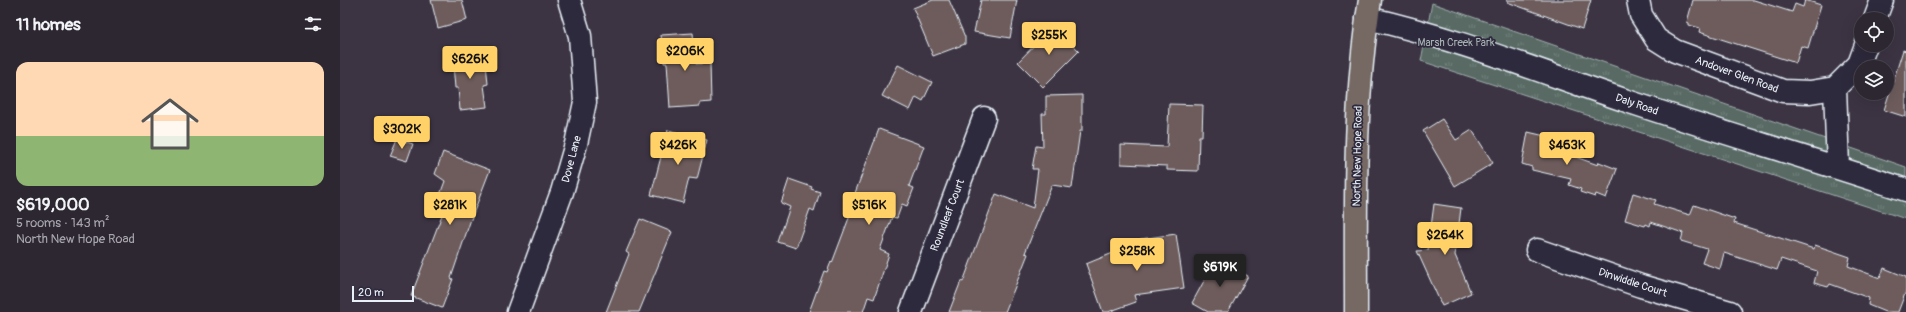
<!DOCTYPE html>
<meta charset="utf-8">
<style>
:root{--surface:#2d2732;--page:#352f3a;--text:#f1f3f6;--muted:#a7a5ac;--line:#48444d;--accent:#ffd166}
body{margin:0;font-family:Pangolin,sans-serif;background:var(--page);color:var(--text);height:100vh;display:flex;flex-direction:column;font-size:15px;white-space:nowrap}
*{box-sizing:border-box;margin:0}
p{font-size:13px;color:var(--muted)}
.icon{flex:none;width:22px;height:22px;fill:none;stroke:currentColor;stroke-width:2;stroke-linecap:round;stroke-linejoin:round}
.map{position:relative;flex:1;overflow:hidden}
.side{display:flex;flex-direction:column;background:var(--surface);width:340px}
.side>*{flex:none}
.fabs{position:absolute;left:1514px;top:12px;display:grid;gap:8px}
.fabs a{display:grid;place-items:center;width:40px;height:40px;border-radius:50%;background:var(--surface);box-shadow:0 4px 16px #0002,0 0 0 1px var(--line);font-size:20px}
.scale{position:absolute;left:12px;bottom:10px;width:62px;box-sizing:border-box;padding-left:4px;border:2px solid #e8f1f8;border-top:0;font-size:11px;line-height:14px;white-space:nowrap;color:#e8f1f8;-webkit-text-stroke:3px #2f2a3d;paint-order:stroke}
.price{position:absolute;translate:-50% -34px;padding:0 9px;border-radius:4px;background:var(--accent);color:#111;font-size:13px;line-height:26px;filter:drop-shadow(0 1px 2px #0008)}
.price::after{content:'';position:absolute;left:50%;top:24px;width:12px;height:9px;margin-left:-6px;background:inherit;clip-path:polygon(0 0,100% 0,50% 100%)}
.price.on{background:#222;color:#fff}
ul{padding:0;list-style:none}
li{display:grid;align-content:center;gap:8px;height:212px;padding:0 16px}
li span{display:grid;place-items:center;height:124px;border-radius:12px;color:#555}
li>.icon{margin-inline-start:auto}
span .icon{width:72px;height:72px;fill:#fffc;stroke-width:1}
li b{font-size:17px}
h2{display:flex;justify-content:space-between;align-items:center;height:48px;padding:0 16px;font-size:17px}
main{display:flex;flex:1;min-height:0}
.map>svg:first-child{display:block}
.grass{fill:url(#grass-tufts);stroke:#a0aeae}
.building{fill:#6e5c5b;stroke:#e8f1f8}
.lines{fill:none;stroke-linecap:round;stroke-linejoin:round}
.minor-casing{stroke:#e8f1f8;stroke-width:25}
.major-casing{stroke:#e8f1f8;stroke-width:25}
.minor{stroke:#2f2a3d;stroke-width:22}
.major{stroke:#766964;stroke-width:22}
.labels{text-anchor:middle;stroke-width:3.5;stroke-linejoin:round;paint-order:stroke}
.park-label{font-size:11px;fill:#a8b5b5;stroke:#2f2a3d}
.street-label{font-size:11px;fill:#e8f1f8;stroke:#2f2a3d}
</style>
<main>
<section class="side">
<h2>11 homes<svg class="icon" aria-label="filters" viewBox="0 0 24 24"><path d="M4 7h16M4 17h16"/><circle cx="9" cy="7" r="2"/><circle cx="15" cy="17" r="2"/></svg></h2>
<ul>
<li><span style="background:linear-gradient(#ffd9b3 60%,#8fb573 0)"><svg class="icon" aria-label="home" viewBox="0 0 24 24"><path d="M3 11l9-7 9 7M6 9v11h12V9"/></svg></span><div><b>$619,000</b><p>5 rooms · 143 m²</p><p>North New Hope Road</p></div></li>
</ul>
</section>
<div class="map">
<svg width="1566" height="312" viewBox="0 0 1566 312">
<defs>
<pattern id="grass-tufts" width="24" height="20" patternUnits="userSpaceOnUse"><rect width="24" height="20" fill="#596b64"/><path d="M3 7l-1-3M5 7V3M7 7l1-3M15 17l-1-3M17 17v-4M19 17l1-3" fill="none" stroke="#71817b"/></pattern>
</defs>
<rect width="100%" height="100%" fill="#3c3443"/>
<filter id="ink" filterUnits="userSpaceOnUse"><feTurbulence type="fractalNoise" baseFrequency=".025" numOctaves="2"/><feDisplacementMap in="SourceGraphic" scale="8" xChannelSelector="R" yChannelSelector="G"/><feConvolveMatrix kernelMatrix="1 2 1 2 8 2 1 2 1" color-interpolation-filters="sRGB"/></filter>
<g filter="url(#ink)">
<path class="grass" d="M1092 3 1566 167V219L1081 61Z"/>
<path class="building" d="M91 0H122L127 20 98 28Z
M593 0H609L625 37V44L593 56 573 8Z
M641 0H677L670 38 634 32Z
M1167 0H1251L1242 29 1167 2Z
M1353 0H1414L1452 12 1455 4 1463 7 1465 0 1481 5 1468 48 1461 46 1456 63 1359 32 1360 28 1349 25V23L1347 22Z
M714 25 739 51 703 87 678 62Z
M353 33 356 64 370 63 371 102 360 103V106L330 108 327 63H324L321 35Z
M1563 50 1566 51V117L1544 110Z
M139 51V63H146L148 84 144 85 147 107 120 110 118 88H115L112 53Z
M558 65 592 82 583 101 576 97 570 110 542 96Z
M742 95V131H740L732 188 712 185 685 253 688 254 665 312H609L621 281 623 282 656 194 693 208 698 169H692L696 146 703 147 702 114H706V96Z
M829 104 863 105 862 136H859L858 171 827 170V166L781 164V145L827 147Z
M1102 119 1116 140 1132 130 1153 163 1115 186 1083 131Z
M539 129 584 146 569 186 574 188 567 206 562 204 557 218 552 217 540 250 549 254 534 299 528 297 523 312H469L484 271 487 272 491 262 492 263 515 202 512 201Z
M328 130 367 140 357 179 349 178 343 203 311 195Z
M1188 132 1218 139 1219 151 1258 165 1259 162 1277 169 1266 198 1256 194 1255 197 1240 192 1241 189 1229 185 1231 179 1192 170V167L1182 164Z
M57 139 73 144 67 161 50 156Z
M103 152 150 170 130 222 111 278 113 279 102 308 71 296 102 215 94 211 105 181 95 174Z
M449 179 472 187 471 189 480 192 474 211 470 209 456 248 438 242 450 207 441 203Z
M1293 193 1316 200 1314 204 1350 215 1354 205 1395 219 1394 223 1474 249 1475 245 1510 257 1508 266 1540 278 1544 268 1566 277V291L1558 312H1545L1528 305 1529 298 1490 284 1488 287 1474 283 1477 271 1441 259 1437 270 1384 253 1380 269 1362 263 1367 249 1341 241 1343 233 1311 222 1310 226 1306 224 1305 226 1285 220Z
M1094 204 1121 208 1115 255 1131 293 1102 306 1077 251 1088 250Z
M300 219 332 232 299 312H266L289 254 286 252Z
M836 234 844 288 794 295 796 302 768 312H763L746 264 800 242V239Z
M876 259 908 276 888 312H868L852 303Z"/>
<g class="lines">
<defs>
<path id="minor" d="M1298 0 1301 15 1316 39 1335 51 1443 91 1470 92 1495 88 1519 64 1526 45
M1027 18C1116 38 1201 72 1287 101 1379 132 1473 159 1566 190
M1535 19 1542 0
M1495 88 1498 167
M1197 250 1301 286 1390 312
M178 312 222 192 236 144 245 102 240 36 229 0
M571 312 644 118"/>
<path id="major" d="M1016 312C1016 208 1013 103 1030 0"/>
</defs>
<use href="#minor" class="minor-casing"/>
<use href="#major" class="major-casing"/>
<use href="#minor" class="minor"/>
<use href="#major" class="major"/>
</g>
</g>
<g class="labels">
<g class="park-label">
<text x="1116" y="46">Marsh Creek Park</text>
</g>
<g class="street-label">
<text transform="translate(1397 74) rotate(20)" y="4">Andover Glen Road</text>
<text transform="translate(1297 104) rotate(19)" y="4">Daly Road</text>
<text transform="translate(1017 156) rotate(-89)" y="4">North New Hope Road</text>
<text transform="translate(231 159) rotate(-75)" y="4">Dove Lane</text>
<text transform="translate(607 215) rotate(-69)" y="4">Roundleaf Court</text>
<text transform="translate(1293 282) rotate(18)" y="4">Dinwiddie Court</text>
</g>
</g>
</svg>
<div class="fabs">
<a><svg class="icon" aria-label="locate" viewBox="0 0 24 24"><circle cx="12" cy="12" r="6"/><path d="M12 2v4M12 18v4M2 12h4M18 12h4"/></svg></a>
<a><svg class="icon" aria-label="layers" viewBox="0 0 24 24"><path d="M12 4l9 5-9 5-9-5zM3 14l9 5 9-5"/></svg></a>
</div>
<div class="scale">20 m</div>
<b class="price" style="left:709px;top:56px">$255K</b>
<b class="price" style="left:345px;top:72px">$206K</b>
<b class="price" style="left:130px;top:80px">$626K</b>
<b class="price" style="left:62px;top:150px">$302K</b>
<b class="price" style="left:338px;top:166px">$426K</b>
<b class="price" style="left:1227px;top:166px">$463K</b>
<b class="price" style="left:110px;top:226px">$281K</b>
<b class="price" style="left:529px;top:226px">$516K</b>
<b class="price" style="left:1105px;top:256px">$264K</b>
<b class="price" style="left:797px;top:272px">$258K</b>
<b class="price on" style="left:880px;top:288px">$619K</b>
</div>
</main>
